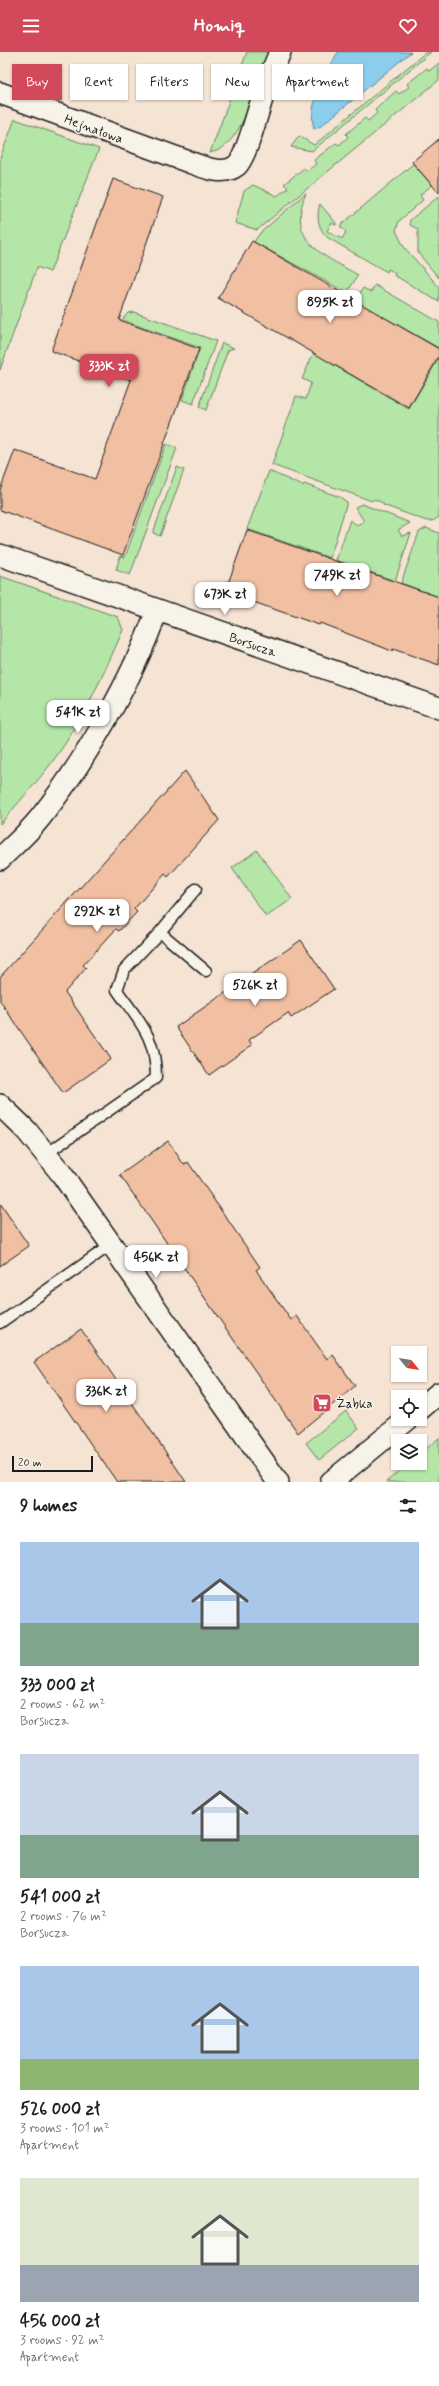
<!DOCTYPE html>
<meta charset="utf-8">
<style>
:root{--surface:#fff;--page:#f6f6f6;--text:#222;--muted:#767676;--accent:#d1495b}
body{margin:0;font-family:Mynerve,sans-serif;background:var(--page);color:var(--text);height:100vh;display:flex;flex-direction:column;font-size:15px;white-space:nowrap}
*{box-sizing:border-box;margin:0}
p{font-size:13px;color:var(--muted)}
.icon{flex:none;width:22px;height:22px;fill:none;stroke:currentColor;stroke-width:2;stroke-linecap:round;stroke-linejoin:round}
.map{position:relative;height:1430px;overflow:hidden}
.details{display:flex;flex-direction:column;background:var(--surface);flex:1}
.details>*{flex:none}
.hud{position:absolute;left:12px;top:12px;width:415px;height:36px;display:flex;gap:8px}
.needle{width:26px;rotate:120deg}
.fabs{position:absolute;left:391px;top:1294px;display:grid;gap:8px}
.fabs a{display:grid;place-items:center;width:36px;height:36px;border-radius:0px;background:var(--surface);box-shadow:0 1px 3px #0004;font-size:20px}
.scale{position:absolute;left:12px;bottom:10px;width:81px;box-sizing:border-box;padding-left:4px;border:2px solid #1c1c1c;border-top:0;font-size:11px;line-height:14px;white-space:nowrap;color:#1c1c1c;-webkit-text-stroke:3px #f7f3e8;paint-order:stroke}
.price{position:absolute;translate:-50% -34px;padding:0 9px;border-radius:8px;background:#fff;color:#222;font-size:13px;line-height:26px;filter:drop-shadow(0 1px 2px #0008)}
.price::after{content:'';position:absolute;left:50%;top:24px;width:12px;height:9px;margin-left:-6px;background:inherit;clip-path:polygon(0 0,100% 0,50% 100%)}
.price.current{background:var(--accent);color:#fff}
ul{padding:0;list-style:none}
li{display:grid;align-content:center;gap:8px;height:212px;padding:0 20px}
li span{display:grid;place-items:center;height:124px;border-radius:0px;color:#555}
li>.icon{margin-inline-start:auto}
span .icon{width:72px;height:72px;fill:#fffc;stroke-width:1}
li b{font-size:17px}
h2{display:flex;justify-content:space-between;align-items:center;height:48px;padding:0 20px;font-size:17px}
.pill{padding:0 14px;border-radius:0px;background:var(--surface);box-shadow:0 1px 3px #0004;font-size:14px;line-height:36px}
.pill.current{background:var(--accent);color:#fff}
header{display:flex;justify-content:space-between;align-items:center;height:52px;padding:0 20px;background:var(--accent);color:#fff;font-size:18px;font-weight:700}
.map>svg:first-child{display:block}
.green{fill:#b4e6a7;stroke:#688162}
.water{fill:#8bcdec;stroke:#5f8699}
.building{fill:#f1bfa2;stroke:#1c1c1c}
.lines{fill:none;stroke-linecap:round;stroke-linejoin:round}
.lane-casing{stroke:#1c1c1c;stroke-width:13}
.street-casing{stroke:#1c1c1c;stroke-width:24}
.lane{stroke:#f7f3e8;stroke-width:10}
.street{stroke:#f7f3e8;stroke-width:21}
.labels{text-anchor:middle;stroke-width:3;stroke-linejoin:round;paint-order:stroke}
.street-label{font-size:13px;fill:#1c1c1c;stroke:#f7f3e8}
.poi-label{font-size:13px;fill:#1c1c1c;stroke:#f7f3e8;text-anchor:start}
</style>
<header><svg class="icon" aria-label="menu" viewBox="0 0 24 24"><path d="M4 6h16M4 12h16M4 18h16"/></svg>Homiq<svg class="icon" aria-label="heart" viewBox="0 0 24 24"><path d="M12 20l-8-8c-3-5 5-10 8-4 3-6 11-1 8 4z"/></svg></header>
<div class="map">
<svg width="439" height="1430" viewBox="0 0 439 1430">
<rect width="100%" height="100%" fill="#f5e3d3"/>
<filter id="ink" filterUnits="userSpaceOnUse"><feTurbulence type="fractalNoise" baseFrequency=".025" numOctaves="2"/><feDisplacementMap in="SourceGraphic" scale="8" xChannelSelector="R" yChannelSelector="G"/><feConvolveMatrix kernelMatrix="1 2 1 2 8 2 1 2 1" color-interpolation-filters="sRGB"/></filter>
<g filter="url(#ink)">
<path class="green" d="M247 0H268C256 29 244 95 210 101Z
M426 0H431L312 99 291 95 299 84 314 93Z
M439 11V28L257 178 235 171 244 139 253 133 277 144 288 136 284 132 304 116 307 119 316 112 314 108 336 91 339 93 348 85 346 82 365 66 368 69 377 61 375 58 396 39 399 42 409 35 407 32 427 16 429 19Z
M15 67 99 97 50 220 37 215 0 318V106Z
M413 112 432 133 420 143 423 148 399 169 396 179 404 195 439 235V250L394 223 395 221 388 217 387 220 328 186C318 177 316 165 320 152L336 171V173L331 171 327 179 342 187 346 180 340 174Z
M306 141C286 189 323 203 358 223L347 241 254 190 260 181Z
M439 144V226L418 201V177L410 173V168Z
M375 233 439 270V296L355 249 363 236 371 240Z
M134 260 216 289 193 352 182 348 200 296 122 268 128 261Z
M222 291 234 296 228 298 206 358 199 355Z
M315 298 334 309 332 312 409 357 439 306V465C434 469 430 470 424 468L383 453V451L374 447 372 449 272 413 296 344 306 347 311 331 302 327Z
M166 392 177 396 130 523 116 518 120 504 125 505Z
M177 415 184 418 160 484 153 481Z
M269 419 303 434 304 432 340 445 347 450 330 506 247 477Z
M362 452 410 471 398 478 402 484 411 481 395 529 336 508 350 468 357 473 364 469 355 455Z
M426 476 439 481V545L401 531 419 480Z
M0 524 118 565 123 578C108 612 93 646 73 679 53 713 26 742 0 772Z
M257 798 292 847 266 865 232 816Z
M346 1359 359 1376 319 1408 306 1391Z
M439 1386V1430H386L409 1411H420V1402Z"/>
<path class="water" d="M338 0H411L321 74 314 77C307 52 326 21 338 0Z"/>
<path class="building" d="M439 87V141L412 110Z
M113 127 163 145 119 268 199 297 123 503 0 458V438L15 398 95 427 131 328 51 299Z
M252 189 439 297V304L409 356 218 246Z
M247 478 439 545V613L393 597 392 599 320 571 319 573 225 540Z
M185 719 219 768 168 825 165 822 134 857 137 860 119 879 116 877 83 913 86 916 65 940 111 1007 63 1041 0 949V925Z
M301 888 334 937 291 966 288 961 249 988 252 993 209 1023 176 975Z
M168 1089 184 1113 188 1110 260 1215 256 1218 291 1268 297 1264 327 1307 333 1303 355 1334 298 1381 120 1123Z
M0 1151 29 1194 0 1214Z
M81 1277 174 1412 186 1430H117L34 1310Z"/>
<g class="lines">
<defs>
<path id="lane" d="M160 880 206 919
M46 1102 156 1026C156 984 140 971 117 938L124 918 160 880 196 837
M0 1271 112 1192"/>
<path id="street" d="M0 41 189 110C203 115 223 124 236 114 247 106 261 47 267 31 271 21 276 10 280 0
M0 503 439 656
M0 807C13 794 28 781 40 766 86 708 133 627 157 558
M0 1053 26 1078 61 1121 278 1430
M420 1357 439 1341
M331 1430 408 1367"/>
</defs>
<use href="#lane" class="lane-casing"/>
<use href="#street" class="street-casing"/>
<use href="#lane" class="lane"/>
<use href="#street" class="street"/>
</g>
</g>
<defs>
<symbol id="supermarket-square" viewBox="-11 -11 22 22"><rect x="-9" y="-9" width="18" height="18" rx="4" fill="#d1495b" stroke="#f7f3e8"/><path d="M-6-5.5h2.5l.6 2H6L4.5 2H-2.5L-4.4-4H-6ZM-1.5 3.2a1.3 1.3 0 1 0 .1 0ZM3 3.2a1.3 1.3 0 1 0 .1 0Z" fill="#fff"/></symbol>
</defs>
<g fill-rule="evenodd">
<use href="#supermarket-square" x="311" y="1340" width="22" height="22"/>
</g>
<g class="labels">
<g class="street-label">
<text transform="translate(94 76) rotate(20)" y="5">Hejnałowa</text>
<text transform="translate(253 592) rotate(19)" y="5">Borsucza</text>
</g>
<g class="poi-label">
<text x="336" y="1356">Żabka</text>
</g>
</g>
</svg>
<div class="fabs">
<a><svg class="needle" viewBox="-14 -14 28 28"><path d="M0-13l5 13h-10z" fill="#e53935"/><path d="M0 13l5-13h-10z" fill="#767676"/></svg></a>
<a><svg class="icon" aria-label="locate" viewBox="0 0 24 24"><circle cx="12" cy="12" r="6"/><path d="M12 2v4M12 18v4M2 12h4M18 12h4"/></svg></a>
<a><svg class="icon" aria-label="layers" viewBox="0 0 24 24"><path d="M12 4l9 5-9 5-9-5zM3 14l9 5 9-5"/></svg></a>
</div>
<div class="scale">20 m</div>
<b class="price" style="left:330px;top:272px">895K zł</b>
<b class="price current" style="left:109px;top:336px">333K zł</b>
<b class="price" style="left:337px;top:545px">749K zł</b>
<b class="price" style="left:225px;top:564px">673K zł</b>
<b class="price" style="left:78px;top:682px">541K zł</b>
<b class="price" style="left:97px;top:881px">292K zł</b>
<b class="price" style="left:255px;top:955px">526K zł</b>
<b class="price" style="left:156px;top:1227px">456K zł</b>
<b class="price" style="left:106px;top:1361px">336K zł</b>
<div class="hud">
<a class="pill current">Buy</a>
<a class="pill">Rent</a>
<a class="pill">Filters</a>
<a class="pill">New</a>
<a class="pill">Apartment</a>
</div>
</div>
<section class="details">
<h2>9 homes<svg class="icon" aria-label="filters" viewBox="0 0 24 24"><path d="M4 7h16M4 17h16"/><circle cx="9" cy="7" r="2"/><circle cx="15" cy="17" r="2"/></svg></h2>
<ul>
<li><span style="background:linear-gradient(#a9c7e8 65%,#7fa58c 0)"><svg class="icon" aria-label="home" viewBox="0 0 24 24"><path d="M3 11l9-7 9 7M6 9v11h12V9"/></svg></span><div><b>333 000 zł</b><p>2 rooms · 62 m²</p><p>Borsucza</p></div></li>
<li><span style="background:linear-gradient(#c9d6e8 65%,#7fa58c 0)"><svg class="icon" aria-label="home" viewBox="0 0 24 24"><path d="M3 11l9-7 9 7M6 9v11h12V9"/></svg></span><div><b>541 000 zł</b><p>2 rooms · 76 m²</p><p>Borsucza</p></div></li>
<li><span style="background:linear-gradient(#a9c7e8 75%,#8fb573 0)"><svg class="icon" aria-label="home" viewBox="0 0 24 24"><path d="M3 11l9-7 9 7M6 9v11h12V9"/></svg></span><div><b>526 000 zł</b><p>3 rooms · 101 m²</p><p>Apartment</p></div></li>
<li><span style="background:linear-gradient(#dfe7d0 70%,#9aa5b1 0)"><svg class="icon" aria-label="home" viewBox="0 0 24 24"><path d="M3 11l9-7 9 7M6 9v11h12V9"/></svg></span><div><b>456 000 zł</b><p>3 rooms · 92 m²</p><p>Apartment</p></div></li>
</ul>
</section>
